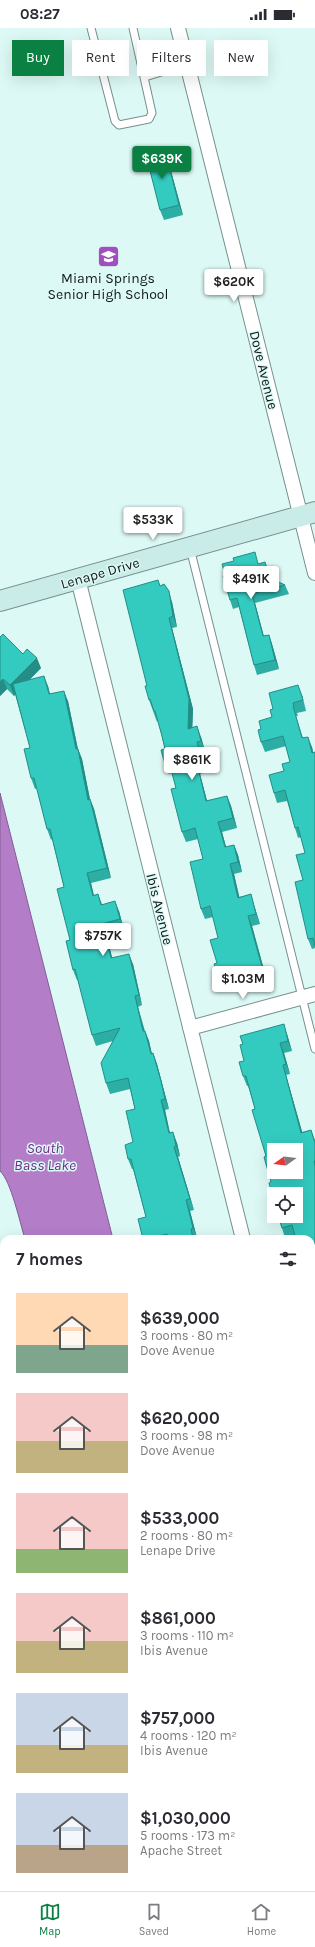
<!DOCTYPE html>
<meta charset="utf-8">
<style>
:root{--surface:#fff;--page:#f7f7f7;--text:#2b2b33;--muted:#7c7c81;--line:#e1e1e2;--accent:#0b8043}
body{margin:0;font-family:Karla,sans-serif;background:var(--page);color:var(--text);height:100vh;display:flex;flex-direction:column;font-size:15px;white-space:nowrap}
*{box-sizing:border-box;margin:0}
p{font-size:13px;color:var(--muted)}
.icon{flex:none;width:22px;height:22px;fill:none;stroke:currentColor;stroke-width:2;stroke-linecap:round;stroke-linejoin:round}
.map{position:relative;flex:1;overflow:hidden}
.details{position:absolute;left:0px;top:1207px;width:315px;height:656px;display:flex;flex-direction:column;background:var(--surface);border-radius:12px 12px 0 0;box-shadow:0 4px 16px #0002}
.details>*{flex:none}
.banner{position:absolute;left:12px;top:12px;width:291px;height:36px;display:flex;gap:8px}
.needle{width:26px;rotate:256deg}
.controls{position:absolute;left:267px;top:1115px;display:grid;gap:8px}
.controls a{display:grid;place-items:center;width:36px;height:36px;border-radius:0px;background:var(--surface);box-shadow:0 4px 16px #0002;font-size:20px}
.price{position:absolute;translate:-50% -34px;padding:0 9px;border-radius:4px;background:#fff;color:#222;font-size:13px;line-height:26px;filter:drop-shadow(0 1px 2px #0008)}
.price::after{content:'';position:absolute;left:50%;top:24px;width:12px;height:9px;margin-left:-6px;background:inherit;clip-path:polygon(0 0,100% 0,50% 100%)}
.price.selected{background:var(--accent);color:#fff}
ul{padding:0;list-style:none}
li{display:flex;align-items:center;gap:12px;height:100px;padding:0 16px}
li span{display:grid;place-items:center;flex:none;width:112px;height:80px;border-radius:0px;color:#555}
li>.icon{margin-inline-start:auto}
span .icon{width:48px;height:48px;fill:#fffc;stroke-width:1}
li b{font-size:17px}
h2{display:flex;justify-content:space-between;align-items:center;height:48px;padding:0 16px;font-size:17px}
.pill{padding:0 14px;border-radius:0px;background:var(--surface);box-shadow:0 4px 16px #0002;font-size:14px;line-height:36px}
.pill.selected{background:var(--accent);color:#fff}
.status{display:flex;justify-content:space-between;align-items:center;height:28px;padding:0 20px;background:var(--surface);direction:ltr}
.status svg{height:11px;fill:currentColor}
.menu{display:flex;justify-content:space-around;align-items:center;height:56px;border-top:1px solid var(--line);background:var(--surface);font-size:11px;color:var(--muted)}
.menu a{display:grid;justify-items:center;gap:2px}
.menu .selected{color:var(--accent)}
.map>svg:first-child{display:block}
.water{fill:#b37dc8;stroke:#825f93}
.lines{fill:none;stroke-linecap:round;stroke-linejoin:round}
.lane-casing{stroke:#77908d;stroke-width:9}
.street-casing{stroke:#77908d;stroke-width:16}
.secondary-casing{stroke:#77908d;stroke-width:22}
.lane{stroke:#fff;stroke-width:7}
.street{stroke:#fff;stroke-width:14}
.secondary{stroke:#c9ece8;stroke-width:20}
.wall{fill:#2caea4}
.shaded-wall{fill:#248d86}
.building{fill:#33cabf;stroke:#248d86;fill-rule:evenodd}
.labels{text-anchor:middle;stroke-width:3;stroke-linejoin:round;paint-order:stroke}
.poi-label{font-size:14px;fill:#0f1918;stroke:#ddf9f5}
.street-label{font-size:14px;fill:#0f1918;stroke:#ddf9f5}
.water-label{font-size:15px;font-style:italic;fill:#702d87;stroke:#ddf9f5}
</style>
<div class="status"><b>08:27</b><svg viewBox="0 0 49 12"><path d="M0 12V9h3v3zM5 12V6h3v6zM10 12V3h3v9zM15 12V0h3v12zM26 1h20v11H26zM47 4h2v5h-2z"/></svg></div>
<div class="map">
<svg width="315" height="1863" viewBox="0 0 315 1863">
<rect width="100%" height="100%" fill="#ddf9f5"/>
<path class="water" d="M0 765 113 1211H25C20 1195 11 1153 0 1143Z"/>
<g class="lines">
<defs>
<path id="lane" d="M91 0 115 93 119 97 149 91 152 85 133 0
M145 49 187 36
M190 520 315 1021
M0 1656 4 1671
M51 1859 52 1863
M286 1859 287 1863"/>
<path id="street" d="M178 0 315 545
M78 551 243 1211
M190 1000 315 966
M311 1446 315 1445
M311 1483 315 1498
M0 1534 4 1533
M168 1859 169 1863"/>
<path id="secondary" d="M0 573 315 484"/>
</defs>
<use href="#lane" class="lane-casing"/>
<use href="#street" class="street-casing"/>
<use href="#secondary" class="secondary-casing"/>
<use href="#lane" class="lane"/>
<use href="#street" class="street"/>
<use href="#secondary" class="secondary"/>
</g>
<path class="wall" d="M168 132 183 187 164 192 160 182Z
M265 534 270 551 285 557 289 566 255 575 264 608 269 607 272 616 279 641 257 647 254 637 239 579 233 581 230 572 259 536Z
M160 558 172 574 177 599 172 600 193 681 192 700 201 709 205 723 201 724 206 744 200 746 207 773 227 768 231 778 237 800 222 804 226 819 234 817 238 827 242 844 234 846 239 869 251 866 254 877 260 896 252 898 266 949 222 961 219 951 217 935 218 910 213 889 205 891 201 881 203 831 198 811 186 814 182 804 176 760 172 745 169 746 165 736V721L158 693 157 694 149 672 147 658Z
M0 609 23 626 41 640 29 652 48 658 50 666 68 673 78 721 82 731 90 771 94 781 111 850 91 855 94 867 98 866 102 876 119 883 124 902 106 906 112 930 133 936 142 977 138 979 145 1003 149 1013 152 1026 153 1025 157 1036 164 1063 169 1081 165 1082 170 1105 177 1115 180 1128 178 1129 194 1182 190 1183 197 1210 194 1211H143L146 1189 133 1141H132L128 1131 133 1114 135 1081 130 1061 110 1066 106 1055 113 1013 96 1018 92 1007 78 952H77L73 942 64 859 52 811 51 812 47 801 37 760 35 761 31 750 30 720 15 666 14 668 7 661 0 668Z
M302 667 306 683 297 685 298 688H296L303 710 312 719 313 725 315 724V920L312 921 308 911 303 852 305 825 301 809 298 810 295 800 287 773 277 775 274 765 284 743 290 734 286 718 265 724 261 714V701L272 689 273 681Z
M287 1006 292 1023 284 1025 290 1046 286 1047 302 1104 311 1102 315 1112V1336L311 1211 295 1207 285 1210 282 1200 255 1081 248 1058H247L243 1048 244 1033Z
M4 1284V1394L0 1395V1285Z
M311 1671 314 1681V1780L311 1781Z
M0 1783 4 1796V1805H3L4 1810V1813H3L4 1817V1859H6L3 1860 4 1863H0Z
M315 1793V1843L311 1844V1794Z"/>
<path class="shaded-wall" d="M165 122 168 132 183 187 179 177Z
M169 563 172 574 177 599 173 588Z
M252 566 255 575 266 618 263 608Z
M169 590 172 600 193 681 192 711 188 701Z
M269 607 272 616 279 641 275 632Z
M37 630 41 640 14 668 10 657Z
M44 648 48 658 52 677 49 666Z
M3 651 7 661 0 668V654Z
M298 657 302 667 306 683 303 672Z
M64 663 68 673 80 732 76 721Z
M197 698 201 709 205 723 201 713Z
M308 709 312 719 315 732 312 725Z
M197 714 201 724 206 744Z
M78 721 82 731 92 782 88 772Z
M197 736 200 746 210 784 206 773Z
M227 768 231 778 237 800 233 790Z
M90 771 94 781 111 850 107 840Z
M218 794 222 804 229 830 225 819Z
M234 817 238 827 242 844 238 834Z
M230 836 234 846 242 880 238 870Z
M87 845 91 855 96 878 93 868Z
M251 866 254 877 260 896 256 886Z
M115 873 119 883 124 902 120 891Z
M248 888 252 898 266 949 262 939Z
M102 896 106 906 115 940 111 930Z
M129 926 133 936 142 977 139 967Z
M135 968 138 979 147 1014 143 1003Z
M284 996 287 1006 292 1023 288 1013Z
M145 1003 149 1013 154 1036 151 1026Z
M280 1015 284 1025 290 1046 286 1036Z
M153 1025 157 1036 169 1081 165 1071Z
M283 1037 286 1047 305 1114 301 1105Z
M161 1072 165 1082 172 1116 169 1105Z
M173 1104 177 1115 180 1128 176 1118Z
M174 1119 178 1129 194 1182 190 1171Z
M186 1172 190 1183 197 1210 193 1200Z
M311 1671 315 1685V1687L311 1674Z
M0 1783 4 1796V1798L0 1785Z"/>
<path class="building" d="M165 122 179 177 160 182 146 127Z
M255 524 258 536 265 534 270 550 285 557 252 566 263 608 269 607 275 632 254 637 237 570 230 572 223 548 225 547 222 536 234 533 233 530Z
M158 552 160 558 164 556 169 563 173 588 169 590 189 671 188 701 197 698 201 713 197 714 203 734 197 736 206 773 227 768 233 790 218 794 225 819 234 817 238 834 230 836 238 870 251 866 256 886 248 888 262 939 219 951 214 936 217 935 210 912 218 910 210 878 201 881 190 834 203 831 195 800 182 804 171 761 176 760 169 734 165 736 161 722 165 721 162 708 155 683H154L150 671 149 672 145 658H147L123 562Z
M3 606 23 626 27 621 37 630 10 657 3 651 0 654V609Z
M44 648 49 666 64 663 76 721H78L88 772 90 771 107 840 87 845 93 868 98 866 101 877 115 873 120 891 102 896 111 930 129 926 139 967 135 968 143 1003H145L151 1026 153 1025 161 1053 165 1071 161 1072 169 1105 173 1104 176 1118 174 1119 190 1171 186 1172 193 1200 191 1201 193 1211H168L167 1206 148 1211H143L138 1191 146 1189 131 1131H128L125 1117 133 1114 126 1083 135 1081 128 1050 106 1055 101 1035 120 1000 92 1007 75 941 73 942 66 913 70 912 57 861 64 859 50 801H47L34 750H31L24 721 30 720 13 656Z
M298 657 303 672 293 675 294 678H293L302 710 308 709 312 725 315 724V918L313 910 308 911 295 854 303 852 296 827 305 825 298 799 295 800 285 762 274 765 269 747 284 743 282 736 290 734 283 708 261 714 258 702 261 701 259 693 272 689 270 682 273 681 269 665Z
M284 996 288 1013 280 1015 286 1036 283 1037 301 1105 311 1102 315 1115V1133H314L315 1138V1336L311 1320V1211H296L292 1197 282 1200 278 1188H296V1166H274V1173L269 1155 271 1154 264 1129 266 1128 252 1082 255 1081 246 1048H243L239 1034 244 1033 240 1017 243 1016 240 1008ZM274 1122H296V1144H274Z
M4 1284V1302L1 1303 4 1316V1379H1L2 1383H0V1285Z
M4 1563V1588L0 1572V1564Z
M311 1674 313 1682 315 1681V1783L311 1770Z
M0 1785 3 1794 0 1795Z
M315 1793V1832L311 1833V1794Z
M0 1806 4 1819V1848L0 1850Z
M0 1852 3 1862 0 1863Z
M86 1859H119L120 1862 122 1861 123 1863H87Z
M212 1859H252L253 1863H213Z"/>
<defs>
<symbol id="school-square" viewBox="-11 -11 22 22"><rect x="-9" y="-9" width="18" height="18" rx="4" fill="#a14fbe" stroke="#ddf9f5"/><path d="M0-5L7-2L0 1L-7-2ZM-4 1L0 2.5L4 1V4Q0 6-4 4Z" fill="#fff"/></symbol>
</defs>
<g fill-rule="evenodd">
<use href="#school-square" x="96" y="216" width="25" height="25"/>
</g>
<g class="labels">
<g class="poi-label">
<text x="108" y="255">Miami Springs<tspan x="108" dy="16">Senior High School</tspan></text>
</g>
<g class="street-label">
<text transform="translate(264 342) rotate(76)" y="5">Dove Avenue</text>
<text transform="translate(100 545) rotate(-16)" y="5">Lenape Drive</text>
<text transform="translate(160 881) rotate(76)" y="5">Ibis Avenue</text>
</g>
<g class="water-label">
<text x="45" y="1125">South<tspan x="45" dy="17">Bass Lake</tspan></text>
</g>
</g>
</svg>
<div class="controls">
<a><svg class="needle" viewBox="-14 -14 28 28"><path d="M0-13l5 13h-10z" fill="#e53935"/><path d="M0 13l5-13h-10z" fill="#7c7c81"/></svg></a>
<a><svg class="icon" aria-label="locate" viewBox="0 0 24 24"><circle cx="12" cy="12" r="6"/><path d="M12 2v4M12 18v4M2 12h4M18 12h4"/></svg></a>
</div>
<b class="price selected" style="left:162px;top:152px">$639K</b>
<b class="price" style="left:234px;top:275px">$620K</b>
<b class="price" style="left:153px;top:513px">$533K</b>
<b class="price" style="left:251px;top:572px">$491K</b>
<b class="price" style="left:192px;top:753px">$861K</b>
<b class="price" style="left:103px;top:929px">$757K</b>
<b class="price" style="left:243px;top:972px">$1.03M</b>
<div class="banner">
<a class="pill selected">Buy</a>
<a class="pill">Rent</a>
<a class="pill">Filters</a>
<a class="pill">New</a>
</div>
<section class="details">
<h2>7 homes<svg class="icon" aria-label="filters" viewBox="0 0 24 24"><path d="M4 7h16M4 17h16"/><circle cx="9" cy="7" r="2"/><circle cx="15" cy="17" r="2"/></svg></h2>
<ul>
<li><span style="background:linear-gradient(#ffd9b3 65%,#7fa58c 0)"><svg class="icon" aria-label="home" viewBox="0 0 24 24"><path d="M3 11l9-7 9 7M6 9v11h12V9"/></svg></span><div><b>$639,000</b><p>3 rooms · 80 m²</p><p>Dove Avenue</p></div></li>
<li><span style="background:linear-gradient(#f6c9c9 60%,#c2b280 0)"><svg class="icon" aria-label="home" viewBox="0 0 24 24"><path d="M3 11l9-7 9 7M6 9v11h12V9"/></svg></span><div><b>$620,000</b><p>3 rooms · 98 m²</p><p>Dove Avenue</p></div></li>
<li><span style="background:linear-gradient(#f6c9c9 70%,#8fb573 0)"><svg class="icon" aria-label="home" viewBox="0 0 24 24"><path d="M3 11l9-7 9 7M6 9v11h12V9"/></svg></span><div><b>$533,000</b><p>2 rooms · 80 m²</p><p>Lenape Drive</p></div></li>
<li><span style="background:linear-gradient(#f6c9c9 60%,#c2b280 0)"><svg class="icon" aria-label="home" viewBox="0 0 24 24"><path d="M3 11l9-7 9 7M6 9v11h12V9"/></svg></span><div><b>$861,000</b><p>3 rooms · 110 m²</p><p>Ibis Avenue</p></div></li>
<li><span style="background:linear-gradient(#c9d6e8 65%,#c2b280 0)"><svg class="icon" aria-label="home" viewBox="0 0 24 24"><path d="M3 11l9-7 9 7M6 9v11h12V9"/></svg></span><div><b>$757,000</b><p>4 rooms · 120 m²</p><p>Ibis Avenue</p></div></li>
<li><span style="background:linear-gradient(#c9d6e8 65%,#b9a48a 0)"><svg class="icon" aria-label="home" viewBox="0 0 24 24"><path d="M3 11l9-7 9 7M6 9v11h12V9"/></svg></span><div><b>$1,030,000</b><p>5 rooms · 173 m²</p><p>Apache Street</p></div></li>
</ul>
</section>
</div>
<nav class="menu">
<a class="selected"><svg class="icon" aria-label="map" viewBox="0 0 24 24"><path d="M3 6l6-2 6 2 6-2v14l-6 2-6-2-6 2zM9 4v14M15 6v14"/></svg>Map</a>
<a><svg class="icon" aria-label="saved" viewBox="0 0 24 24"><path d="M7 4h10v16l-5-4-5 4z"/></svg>Saved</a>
<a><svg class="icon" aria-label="home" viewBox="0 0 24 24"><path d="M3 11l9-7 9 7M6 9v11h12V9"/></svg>Home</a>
</nav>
